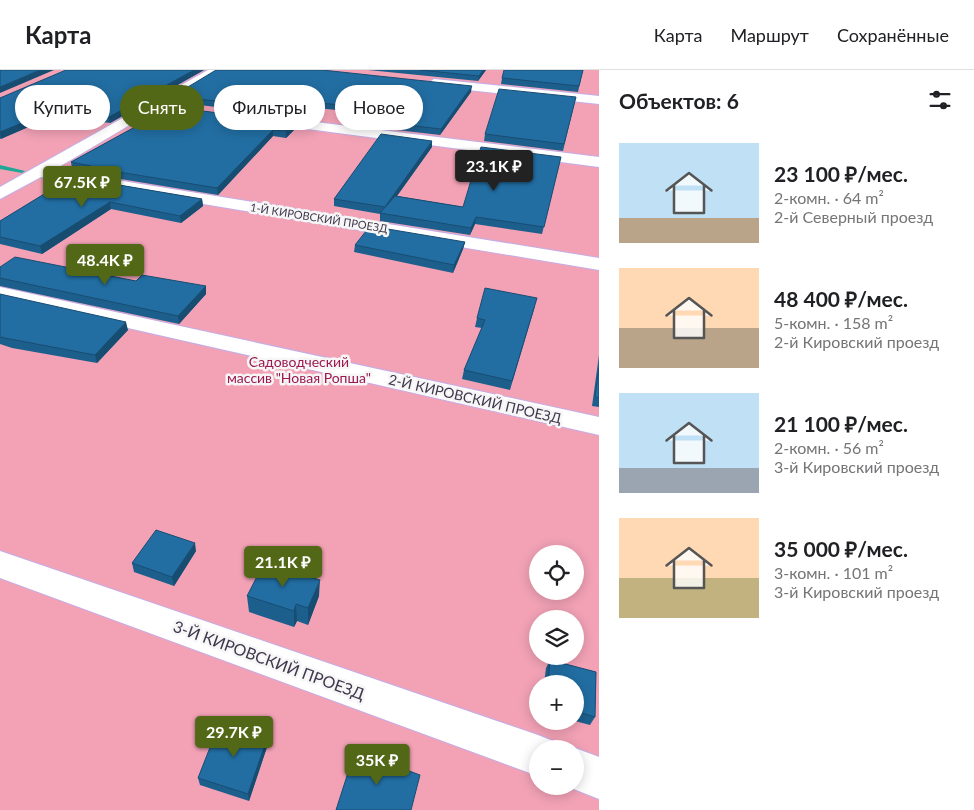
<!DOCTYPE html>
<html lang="ru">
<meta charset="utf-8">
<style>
:root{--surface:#fff;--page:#f2f2f2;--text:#202124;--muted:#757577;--line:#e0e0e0;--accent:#536817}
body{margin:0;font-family:Lato,sans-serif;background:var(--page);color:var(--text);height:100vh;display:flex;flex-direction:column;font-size:19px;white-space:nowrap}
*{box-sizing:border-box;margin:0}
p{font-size:16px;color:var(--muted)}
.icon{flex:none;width:28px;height:28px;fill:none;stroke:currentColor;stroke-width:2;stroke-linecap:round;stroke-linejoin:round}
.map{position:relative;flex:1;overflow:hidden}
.side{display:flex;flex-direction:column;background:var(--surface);width:375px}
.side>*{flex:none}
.banner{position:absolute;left:15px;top:15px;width:475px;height:45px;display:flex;gap:10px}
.controls{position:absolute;left:529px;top:475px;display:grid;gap:10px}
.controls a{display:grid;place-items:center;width:55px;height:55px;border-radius:50%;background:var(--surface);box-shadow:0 2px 12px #0003;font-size:25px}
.price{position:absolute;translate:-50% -42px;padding:0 11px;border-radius:5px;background:var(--accent);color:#fff;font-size:16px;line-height:32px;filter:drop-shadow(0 1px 2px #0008)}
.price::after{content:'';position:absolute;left:50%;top:30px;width:15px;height:11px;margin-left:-8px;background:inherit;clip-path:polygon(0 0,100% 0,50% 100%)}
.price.on{background:#222;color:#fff}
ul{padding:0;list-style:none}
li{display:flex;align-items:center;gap:15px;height:125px;padding:0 20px}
li span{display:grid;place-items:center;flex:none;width:140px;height:100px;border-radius:0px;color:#555}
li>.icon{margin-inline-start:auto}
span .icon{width:60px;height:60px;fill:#fffc;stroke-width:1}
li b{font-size:21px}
h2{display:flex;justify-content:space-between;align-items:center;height:60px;padding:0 20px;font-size:21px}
.chip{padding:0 18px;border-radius:22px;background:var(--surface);box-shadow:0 2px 12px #0003;font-size:18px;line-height:45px}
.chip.on{background:var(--accent);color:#fff}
header{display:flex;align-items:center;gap:30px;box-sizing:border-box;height:70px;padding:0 25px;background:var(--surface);border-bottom:1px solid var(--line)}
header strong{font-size:24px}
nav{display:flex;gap:28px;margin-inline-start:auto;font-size:18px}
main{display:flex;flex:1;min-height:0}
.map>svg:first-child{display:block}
.green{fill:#f3a2b6;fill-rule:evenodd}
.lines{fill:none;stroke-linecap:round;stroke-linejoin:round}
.stream{fill:#1ea697;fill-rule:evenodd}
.street-casing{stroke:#c4ade4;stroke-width:2}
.street{fill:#fff;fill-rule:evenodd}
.wall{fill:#1d5f8c}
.shaded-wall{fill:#184d72}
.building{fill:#226ea3;stroke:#184d72}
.labels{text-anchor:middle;stroke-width:5;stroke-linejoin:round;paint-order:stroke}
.far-street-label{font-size:11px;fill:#40374d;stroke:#f6f6f6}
.park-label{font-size:14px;fill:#9c194d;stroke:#f6f6f6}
.street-label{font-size:14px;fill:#40374d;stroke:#f6f6f6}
.near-street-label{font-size:16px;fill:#40374d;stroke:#f6f6f6}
</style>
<header>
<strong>Карта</strong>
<nav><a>Карта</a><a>Маршрут</a><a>Сохранённые</a></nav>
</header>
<main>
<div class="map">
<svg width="599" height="740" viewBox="0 0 599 740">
<rect width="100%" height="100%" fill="#ede4fb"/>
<path class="green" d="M0 0H599V740H0ZM538 484H575V521H538ZM538 549H575V586H538ZM538 614H575V651H538ZM538 679H575V716H538Z"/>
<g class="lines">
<path class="stream" d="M0 95 25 101 22 103 0 99Z"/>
<defs>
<path id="street" d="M208 0H222L54 100 599 188V200L41 107 0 129V117Z
M434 9 599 26V34L430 16 428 13Z
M259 45 599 87V97L254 52 252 49Z
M0 217 599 347V365L0 229Z
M0 481 538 665 553 671 556 679H538V706L0 508Z
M575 678 599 687V729L566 716H575Z"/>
</defs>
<use href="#street" class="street-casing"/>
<use href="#street" class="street"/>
</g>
<path class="wall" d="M204 0 110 53 56 45 0 69V28Z
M368 0H486L478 11Z
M583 0 578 22 501 14 502 8Z
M471 22 440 65 388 59 389 57 382 56 383 50 386 45 317 38 307 48 174 32 173 26Z
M576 27 563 81 484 71 485 64Z
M131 50 295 59 286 68 273 66 218 125 90 104 89 102 72 99 71 92 135 57 132 56Z
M432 77 397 126 463 137 561 87 542 164 475 154 470 165 380 151V144L334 136V129Z
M72 107 202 129 203 136 181 153 111 139 42 184 0 174V151Z
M465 172 463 179 453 203 354 182 355 175Z
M0 197 136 211 206 216V224L179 254 0 216Z
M0 224 128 260 97 293 12 278 0 274Z
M535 236 510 320 462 309 464 300 482 258 475 257 477 248Z
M599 285V337L592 336Z
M196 481 174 516 134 502 132 493Z
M247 526H319L308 555 297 551 294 557 249 542Z
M550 590 596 602 595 647 590 655 575 651V614H544L546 598Z
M268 674 249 731 200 715 198 708Z"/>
<path class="shaded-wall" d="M40 0H54L0 23V17Z
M194 0H204L110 53 109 47Z
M483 0H486L478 11 479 6Z
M472 16 471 22 440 65 441 59Z
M318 33 317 38 307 48V42Z
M54 40 56 45 1 69 0 62Z
M295 53V59L286 68V61Z
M273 60V66L218 125 217 118Z
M432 71V77L384 144 385 137Z
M202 129 203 136 181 153 180 146Z
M110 132 111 139 42 184 40 176Z
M476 147 475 154 470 165 471 158Z
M465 172 463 179 453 203 454 195Z
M206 216V224L179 254 178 246Z
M126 252 128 260 97 293 95 285Z
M195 473 196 481 174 516 172 507Z
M320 510 319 526 308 555V538Z
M296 534 297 551 294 557V541Z
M268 666V674L249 731 248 724Z"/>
<path class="building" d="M0 0H40L0 17Z
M66 0H194L109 47 54 40 0 62V28Z
M216 0H322L472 16 441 59 389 53 390 51 383 50 391 39 318 33 307 42 173 26Z
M420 0H483L479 6Z
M504 0H583L579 16 502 8Z
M499 19 576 27 564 74 485 64Z
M157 35 295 53 286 61 273 60 217 118 88 97 91 96 71 92 144 52 131 50Z
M381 64 432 71 385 137 334 129Z
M481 77 561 87 544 157 476 147 471 158 380 143 395 126 463 137Z
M72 107 202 129 180 146 110 132 40 176 0 167V151Z
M370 156 465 172 454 195 355 175Z
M15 187 136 211 142 205 206 216 178 246 0 208V197Z
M485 218 537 228 512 311 464 300 485 250 477 248Z
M0 224 126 252 95 285 10 269 0 267Z
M599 298V328L595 327Z
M156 460 195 473 172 507 132 493Z
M264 493 320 510 308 538 296 534 294 541 247 526Z
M550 590 596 602 595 647 575 641V614H548Z
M220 652 268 666 248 724 198 708Z
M355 681 420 705 411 740H336Z"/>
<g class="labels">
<g class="far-street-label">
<text transform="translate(319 148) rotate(9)" y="4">1-Й КИРОВСКИЙ ПРОЕЗД</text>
</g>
<g class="park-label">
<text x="299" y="297">Садоводческий<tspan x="299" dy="16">массив "Новая Ропша"</tspan></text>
</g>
<g class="street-label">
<text transform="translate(475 329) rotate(13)" y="5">2-Й КИРОВСКИЙ ПРОЕЗД</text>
</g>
<g class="near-street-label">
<text transform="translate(269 590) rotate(20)" y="6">3-Й КИРОВСКИЙ ПРОЕЗД</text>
</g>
</g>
</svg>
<div class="controls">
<a><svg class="icon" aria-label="locate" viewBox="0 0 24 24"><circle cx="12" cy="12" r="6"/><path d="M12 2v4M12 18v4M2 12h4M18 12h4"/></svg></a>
<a><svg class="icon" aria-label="layers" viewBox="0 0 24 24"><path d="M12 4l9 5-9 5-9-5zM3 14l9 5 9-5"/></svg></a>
<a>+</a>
<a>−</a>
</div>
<b class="price on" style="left:494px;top:122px">23.1K ₽</b>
<b class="price" style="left:82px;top:138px">67.5K ₽</b>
<b class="price" style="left:105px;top:216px">48.4K ₽</b>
<b class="price" style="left:283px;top:518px">21.1K ₽</b>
<b class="price" style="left:234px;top:688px">29.7K ₽</b>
<b class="price" style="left:377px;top:716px">35K ₽</b>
<div class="banner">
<a class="chip">Купить</a>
<a class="chip on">Снять</a>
<a class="chip">Фильтры</a>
<a class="chip">Новое</a>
</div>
</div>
<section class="side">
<h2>Объектов: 6<svg class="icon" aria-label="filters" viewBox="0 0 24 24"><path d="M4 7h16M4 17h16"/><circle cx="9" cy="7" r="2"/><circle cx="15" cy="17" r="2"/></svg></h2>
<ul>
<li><span style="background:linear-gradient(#bfe0f5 75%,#b9a48a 0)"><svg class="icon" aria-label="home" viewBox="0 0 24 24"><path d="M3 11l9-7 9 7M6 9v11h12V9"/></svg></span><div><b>23 100 ₽/мес.</b><p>2-комн. · 64 m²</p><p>2-й Северный проезд</p></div></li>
<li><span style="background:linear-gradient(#ffd9b3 60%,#b9a48a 0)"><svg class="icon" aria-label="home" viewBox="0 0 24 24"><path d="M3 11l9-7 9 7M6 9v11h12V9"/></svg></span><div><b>48 400 ₽/мес.</b><p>5-комн. · 158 m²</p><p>2-й Кировский проезд</p></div></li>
<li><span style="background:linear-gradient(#bfe0f5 75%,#9aa5b1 0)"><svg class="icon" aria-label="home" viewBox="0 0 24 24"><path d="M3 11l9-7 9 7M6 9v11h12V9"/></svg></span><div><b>21 100 ₽/мес.</b><p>2-комн. · 56 m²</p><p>3-й Кировский проезд</p></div></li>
<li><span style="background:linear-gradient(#ffd9b3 60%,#c2b280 0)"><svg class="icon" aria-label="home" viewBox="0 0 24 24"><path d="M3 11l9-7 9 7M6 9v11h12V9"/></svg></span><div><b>35 000 ₽/мес.</b><p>3-комн. · 101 m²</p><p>3-й Кировский проезд</p></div></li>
</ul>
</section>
</main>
